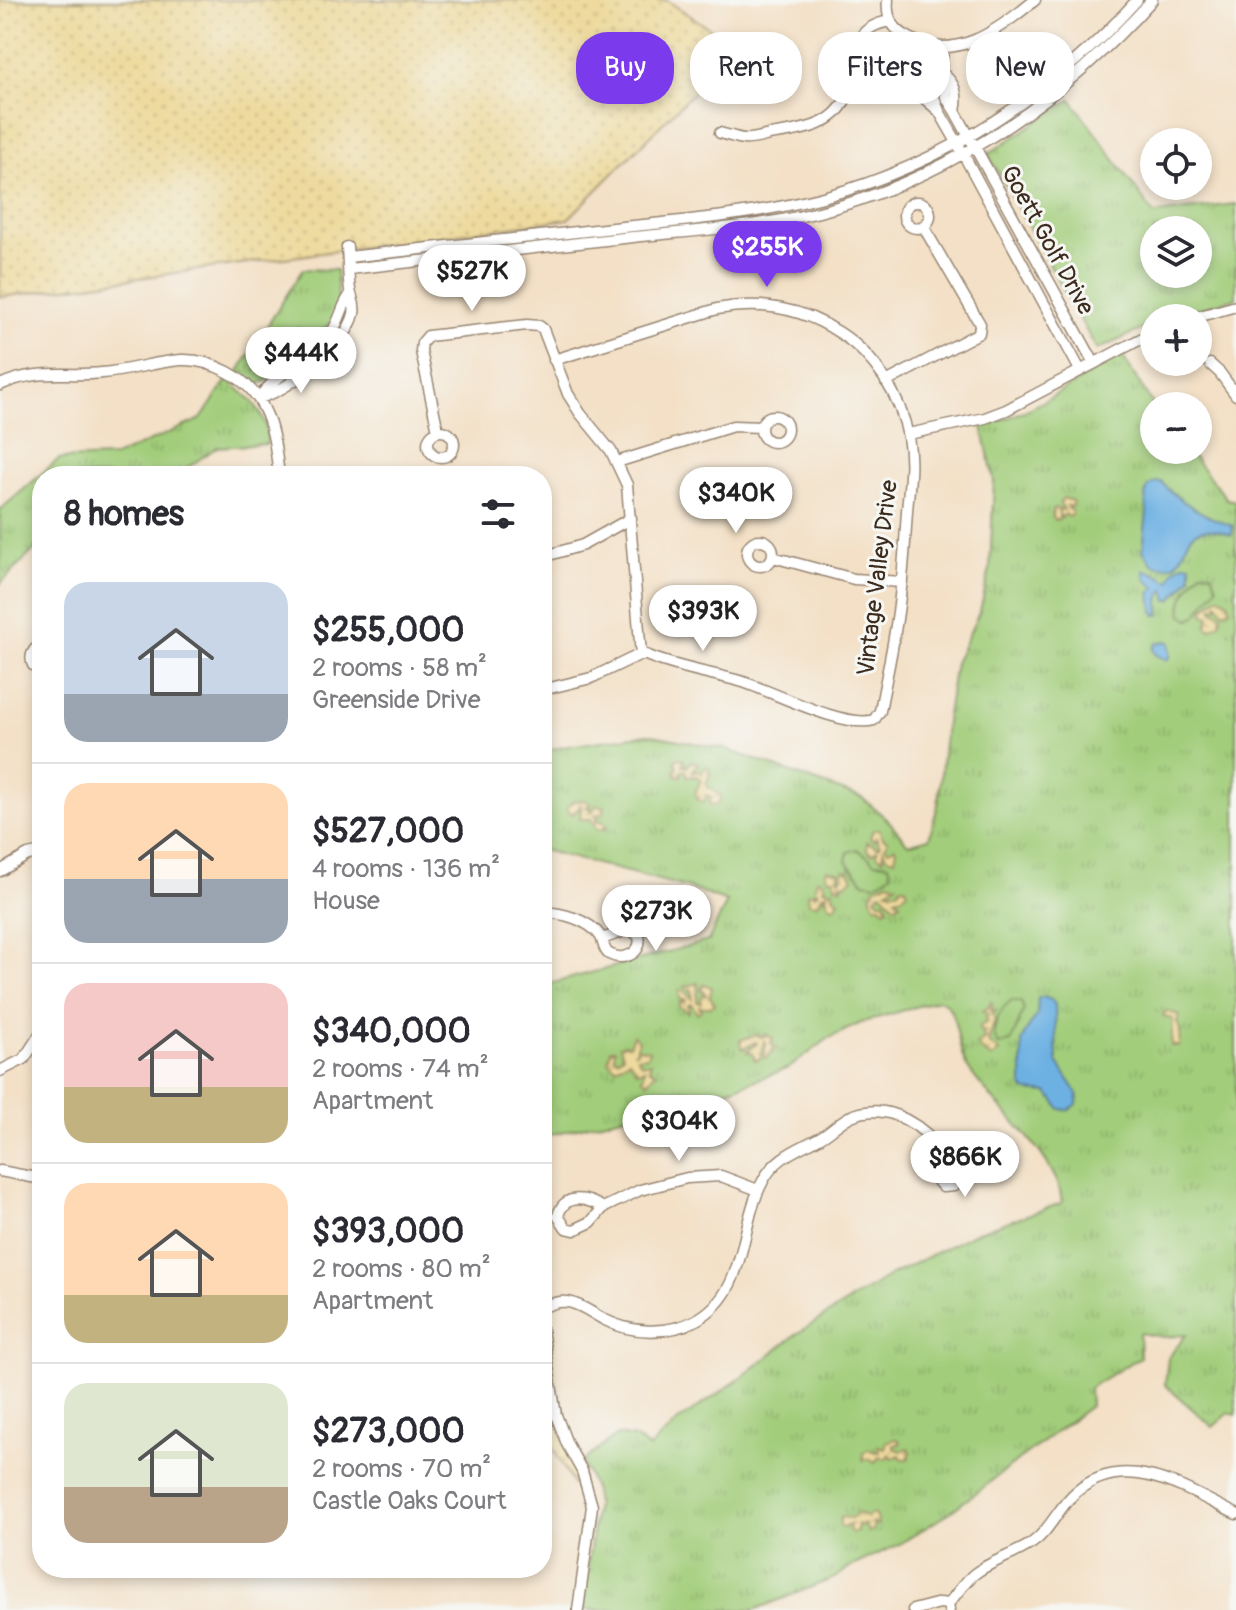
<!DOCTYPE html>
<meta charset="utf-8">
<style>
:root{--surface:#fff;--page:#f2f2f3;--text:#2b2b33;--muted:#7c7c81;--line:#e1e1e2;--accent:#7c3aed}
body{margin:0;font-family:Pangolin,sans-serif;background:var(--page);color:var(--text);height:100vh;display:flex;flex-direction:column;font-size:30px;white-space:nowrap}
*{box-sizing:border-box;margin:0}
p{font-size:26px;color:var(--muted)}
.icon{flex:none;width:44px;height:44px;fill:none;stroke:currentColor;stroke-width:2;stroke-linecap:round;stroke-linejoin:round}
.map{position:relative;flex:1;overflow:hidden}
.drawer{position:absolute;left:32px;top:466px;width:520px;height:1112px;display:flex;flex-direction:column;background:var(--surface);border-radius:32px;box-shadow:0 4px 12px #0003}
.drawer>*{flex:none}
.guide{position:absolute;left:576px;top:32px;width:540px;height:72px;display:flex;gap:16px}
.fabs{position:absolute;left:1140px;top:128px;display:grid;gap:16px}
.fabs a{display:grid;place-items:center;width:72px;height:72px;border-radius:50%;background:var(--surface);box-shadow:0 4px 12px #0003;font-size:40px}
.price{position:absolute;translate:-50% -68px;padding:0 18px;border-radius:28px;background:#fff;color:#222;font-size:26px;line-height:52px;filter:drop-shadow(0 2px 4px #0008)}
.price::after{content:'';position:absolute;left:50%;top:48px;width:24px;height:18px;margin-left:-12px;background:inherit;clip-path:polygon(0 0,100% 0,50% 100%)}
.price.active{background:var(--accent);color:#fff}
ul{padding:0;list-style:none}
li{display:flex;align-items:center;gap:24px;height:200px;padding:0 32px}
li+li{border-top:2px solid var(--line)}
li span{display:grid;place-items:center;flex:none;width:224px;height:160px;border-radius:24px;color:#555}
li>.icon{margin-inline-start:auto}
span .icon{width:96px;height:96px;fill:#fffc;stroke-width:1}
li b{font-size:34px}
h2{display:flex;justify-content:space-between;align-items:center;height:96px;padding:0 32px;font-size:34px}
.pill{padding:0 28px;border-radius:32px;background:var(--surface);box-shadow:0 4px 12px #0003;font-size:28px;line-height:72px}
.pill.active{background:var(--accent);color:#fff}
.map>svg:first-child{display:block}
.grass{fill:url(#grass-tufts);stroke:#6e7c4c;stroke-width:2;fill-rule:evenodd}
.sand{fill:url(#sand-dots);stroke:#94825e;stroke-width:2}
.garden{fill:#a2cd7a;stroke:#6e7c4c;stroke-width:2}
.water{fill:#6db1e3;stroke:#546e80;stroke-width:2}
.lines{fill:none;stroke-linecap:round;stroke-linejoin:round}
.minor-casing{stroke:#978572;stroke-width:13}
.minor{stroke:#fff;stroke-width:10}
.labels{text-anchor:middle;stroke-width:6;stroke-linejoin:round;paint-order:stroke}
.street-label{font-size:24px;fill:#3b2a1e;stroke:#f6f6f2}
</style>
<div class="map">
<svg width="1236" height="1610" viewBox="0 0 1236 1610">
<defs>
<pattern id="grass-tufts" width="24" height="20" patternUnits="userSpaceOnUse" patternTransform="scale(2)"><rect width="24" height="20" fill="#a2cd7a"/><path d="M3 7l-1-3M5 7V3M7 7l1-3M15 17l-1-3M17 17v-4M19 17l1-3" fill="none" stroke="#8cb069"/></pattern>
<pattern id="sand-dots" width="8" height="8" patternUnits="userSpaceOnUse" patternTransform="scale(2)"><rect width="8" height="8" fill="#eeda9e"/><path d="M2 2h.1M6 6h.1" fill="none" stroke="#cdbb88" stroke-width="1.8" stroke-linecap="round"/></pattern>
</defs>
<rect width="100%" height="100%" fill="#f6f6f2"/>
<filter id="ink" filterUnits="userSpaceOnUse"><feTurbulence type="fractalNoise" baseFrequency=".0125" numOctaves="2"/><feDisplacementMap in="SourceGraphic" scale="16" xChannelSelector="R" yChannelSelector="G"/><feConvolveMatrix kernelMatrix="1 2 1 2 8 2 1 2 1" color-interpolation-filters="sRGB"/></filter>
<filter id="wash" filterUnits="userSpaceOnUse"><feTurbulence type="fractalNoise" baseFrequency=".006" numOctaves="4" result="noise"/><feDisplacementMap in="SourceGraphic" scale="32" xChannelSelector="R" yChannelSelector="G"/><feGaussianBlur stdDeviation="1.8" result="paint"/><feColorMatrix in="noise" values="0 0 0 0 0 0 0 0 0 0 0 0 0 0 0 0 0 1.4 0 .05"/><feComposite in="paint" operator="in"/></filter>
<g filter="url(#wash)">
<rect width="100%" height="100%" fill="#f3e0c6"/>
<path class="grass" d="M1071 99 1154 214 1236 204V298L1167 318H1154V324L1097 350 988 154ZM1198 230V274H1154V230Z
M303 269 336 270 339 314 321 332 306 338C296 356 277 380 256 385L239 371Z
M1121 354 1154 406V450H1188L1227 499 1236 501V1415L1229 1413 1213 1427 1165 1385 1168 1358 1186 1335 1164 1337 1139 1333 1140 1357 1089 1388 1090 1406 949 1513 901 1543 848 1568 837 1577 754 1610H582L596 1504 593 1486 582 1462 617 1435 635 1438 649 1448 677 1422 738 1380 798 1333 889 1276 977 1232 1062 1203C1061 1195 1060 1186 1056 1179 1036 1136 994 1107 968 1068 955 1050 960 1003 938 1000L863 1022 829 1038 789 1068 728 1090 542 1137V986L708 941 727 902 686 887 542 850V753L561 747 648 734 725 749 862 798 888 820 908 844 929 838 938 805 946 722 955 663 980 611 990 569 994 480 982 426C1033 414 1077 381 1121 354Z
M227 380C250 396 269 414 267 444L217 447 181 472 171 476H42V542L0 584V510L59 459 114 457 201 419Z"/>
<path class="sand" d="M0 0H666L738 47 568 219 0 297Z
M1063 498 1072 501 1073 506H1067L1072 511V515L1069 517 1065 514 1062 518 1059 514V520H1055L1052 517 1053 509 1056 508 1059 512 1060 509 1064 510 1060 503Z
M1219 596 1228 602 1231 609 1224 612 1217 602 1218 606 1213 607V610L1221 614 1220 623 1210 629 1207 625 1210 616 1204 614V609Z
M678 758 684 759 683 765 686 764 687 767 691 761 698 763 693 771 698 770 702 773 705 767 709 768 710 774 706 785 721 796 719 803 712 806 709 802 712 797 706 795 705 802 698 800 695 793 701 780 697 776 688 777 685 770H682L681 776 676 775 675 771 678 768 675 761Z
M584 800 591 804 586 807 591 808V812L597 805 605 807 603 814 595 815 598 818 596 822 603 821 607 828 597 830 591 819H580L581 806 573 814 569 812 567 807 573 801Z
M879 829 883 838 888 841 885 847 889 850 895 847 897 849 895 859 887 857 883 850V859L877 855V850L872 854 867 850V842L878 847 880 845 876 837 874 841 870 837 873 830Z
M827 869 840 872 838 877 840 879 844 871 848 870 853 878 845 884 840 883 842 887 835 886 834 878H828L825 874Z
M817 879H820L825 884 823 889 833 891V896L839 900 837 905 833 907 828 904 827 898 824 899 827 894 822 895 818 904 809 903 808 893 814 892 815 896 816 892H818L815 888Z
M888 881 896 884 887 890 898 891 901 886 906 887 908 891 903 896 895 898 901 903 895 906 881 892 876 897 880 901H885L888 908 885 910 881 905H875L871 897 874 889Z
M698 983 697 1002H701L702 996 706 995 701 989 704 985 712 987 710 997 715 1004 710 1007H699L701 1010 697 1013 691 1004 688 1006 689 1012 679 1007V1003L687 1000 680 999 679 991H684L692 999V990L685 987Z
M991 1002 993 1006 990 1010H996L992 1013 995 1019 988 1043 999 1052 992 1058 981 1050 977 1044 985 1039 982 1034 986 1032 980 1031 979 1027 987 1022 985 1020 988 1014 982 1011 989 1007Z
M1166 1011 1179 1015 1177 1022 1180 1030 1179 1046H1171L1173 1019 1163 1017Z
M765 1034 773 1038 771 1043 775 1047 768 1057 764 1058 766 1042 764 1041 760 1059 755 1060 752 1053 747 1052 757 1043 755 1042 743 1049 740 1040 757 1035 763 1037Z
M633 1035 639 1041 634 1053 638 1048 649 1050 647 1056 637 1057 642 1064 651 1062 649 1069 656 1072 647 1082 642 1078 645 1069 637 1071 629 1060 616 1067 608 1061 611 1049H615L614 1057 617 1059 623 1055 620 1046 624 1044 629 1045Z
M542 1320 565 1435 582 1462 580 1497 546 1436 542 1411Z
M896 1439 899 1440 900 1444 894 1445V1448L901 1451 908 1448 911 1452 908 1459H902L900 1455 893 1458 889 1454 886 1459 879 1457 875 1463 869 1459 863 1460V1453L868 1450 880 1452 878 1446 886 1448V1442Z
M859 1513 867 1518 870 1514 875 1515 878 1525 872 1523 874 1529 868 1532 863 1523 860 1526 857 1524V1531L853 1533 849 1530 850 1524 844 1528 840 1526V1517L851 1518Z"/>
<path class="garden" d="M1201 571 1212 573 1217 587 1196 616 1190 619 1182 614C1179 598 1191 582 1201 571Z
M857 849 875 862 889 864 891 874 876 884 864 882 846 861 848 852Z
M1012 1000 1021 1002 1024 1009 1011 1042 998 1045C989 1031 999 1009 1012 1000Z"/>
<path class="water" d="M1156 482H1161C1181 503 1206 517 1233 526L1232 535C1222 532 1210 527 1199 531 1177 540 1191 577 1152 564L1143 550 1147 511 1145 495 1148 487Z
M1183 564H1191V577L1172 600H1168L1165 590 1163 591 1159 600 1160 615H1155L1150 593 1156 588 1146 579 1144 570C1153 570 1160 578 1170 581L1174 570Z
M1166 641 1170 643V657L1166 660 1156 655 1153 650 1156 643Z
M1043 997 1052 1000 1055 1005 1057 1062 1078 1094 1077 1104 1069 1110 1060 1109 1048 1093 1027 1091 1022 1086V1042L1025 1033 1037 1015 1038 998Z"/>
</g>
<g filter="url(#ink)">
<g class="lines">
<defs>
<path id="minor" d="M888 0C886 16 892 28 906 36 952 66 1000 29 1035 0
M926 45V75L922 91 925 99 939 111 954 137 1080 370
M943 47 941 72C955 83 959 94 955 111L1094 363
M941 72 946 97 955 111
M926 75 939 111
M720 133C728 135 736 138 744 139 752 140 761 137 769 135 796 131 832 128 845 100 861 66 841 30 890 21
M904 215a13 13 0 1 1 26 0a13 13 0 1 1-26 0Z
M348 257C436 247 525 238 613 228 683 221 754 215 823 197 943 165 1055 92 1137 0
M349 269C443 258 538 247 633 237 700 230 771 227 837 207 960 171 1067 95 1152 0
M1193 318 1236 306
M1210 364 1220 373 1236 395
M886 382 979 333 980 324 923 226
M0 385C37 368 65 377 102 373 129 371 154 362 181 360 198 359 213 364 228 372 270 394 274 434 279 476
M259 398C290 390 346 346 354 314 356 304 352 300 350 290 348 276 348 261 347 247
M259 398C277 373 306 360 327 339 340 325 340 307 351 294
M761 429a13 13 0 1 1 26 0a13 13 0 1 1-26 0Z
M438 431 421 351 422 343 428 336 527 325 539 326 543 329 568 394 580 413 611 451 627 485 641 655
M428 444a13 13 0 1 1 26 0a13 13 0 1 1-26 0Z
M908 434 985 418 1006 410 1154 332
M617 462 733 426 761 427
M747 553a13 13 0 1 1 26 0a13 13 0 1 1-26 0Z
M542 557 583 545 631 518
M773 557 854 579 902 582
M42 645C33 648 29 656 33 665L42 671
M542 690 591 678 639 655H646C676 668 712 673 743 682 774 692 845 729 874 720L880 711C887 673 896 635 900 596 904 568 905 539 907 511 909 486 913 462 908 437 901 396 874 355 840 333 803 308 760 301 717 309L554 360
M0 871 28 855 42 852
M542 912C562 913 589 919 601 937 604 943 603 950 609 954 624 962 643 953 639 936L630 929 602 939
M0 1071 24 1059 42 1031
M0 1171 42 1179
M603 1208C588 1198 564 1192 558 1216L566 1228 574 1230 591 1222 603 1208 640 1190 687 1178 721 1176 758 1190
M542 1308C568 1294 580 1306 603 1319 631 1334 668 1335 696 1320 749 1291 738 1227 763 1181 775 1157 797 1150 819 1138 830 1132 838 1123 849 1117 882 1102 913 1119 936 1143L953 1145 958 1151 960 1178 954 1186 943 1187C931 1176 929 1157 936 1143
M542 1330 556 1415 567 1444 582 1471 592 1506 578 1610
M913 1610 940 1603 948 1604
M949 1610 948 1604C957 1594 966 1579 977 1572 993 1560 1015 1555 1032 1543 1050 1531 1059 1506 1076 1492 1127 1449 1187 1490 1236 1514"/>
</defs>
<use href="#minor" class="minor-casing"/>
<use href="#minor" class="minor"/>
</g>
</g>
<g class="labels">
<g class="street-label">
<text transform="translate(1048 240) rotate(61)" y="8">Goett Golf Drive</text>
<text transform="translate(877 578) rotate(-83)" y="8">Vintage Valley Drive</text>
</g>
</g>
</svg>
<div class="fabs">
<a><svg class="icon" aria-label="locate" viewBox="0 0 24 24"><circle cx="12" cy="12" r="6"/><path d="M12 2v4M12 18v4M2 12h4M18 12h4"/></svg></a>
<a><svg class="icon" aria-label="layers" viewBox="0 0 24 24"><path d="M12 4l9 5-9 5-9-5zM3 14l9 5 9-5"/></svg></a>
<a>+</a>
<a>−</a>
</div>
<b class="price active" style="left:767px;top:289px">$255K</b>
<b class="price" style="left:472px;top:313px">$527K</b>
<b class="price" style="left:301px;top:395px">$444K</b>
<b class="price" style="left:736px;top:535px">$340K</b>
<b class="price" style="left:703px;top:653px">$393K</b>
<b class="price" style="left:656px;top:953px">$273K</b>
<b class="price" style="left:679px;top:1163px">$304K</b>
<b class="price" style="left:965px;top:1199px">$866K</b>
<div class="guide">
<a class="pill active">Buy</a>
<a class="pill">Rent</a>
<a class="pill">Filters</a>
<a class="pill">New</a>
</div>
<section class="drawer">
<h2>8 homes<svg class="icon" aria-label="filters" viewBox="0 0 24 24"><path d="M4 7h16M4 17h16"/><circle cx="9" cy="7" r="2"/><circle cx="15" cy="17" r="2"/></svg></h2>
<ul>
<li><span style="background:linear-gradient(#c9d6e8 70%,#9aa5b1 0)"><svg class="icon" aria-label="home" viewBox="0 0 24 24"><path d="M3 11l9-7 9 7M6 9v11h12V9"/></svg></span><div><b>$255,000</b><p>2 rooms · 58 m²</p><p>Greenside Drive</p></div></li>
<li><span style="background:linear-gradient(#ffd9b3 60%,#9aa5b1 0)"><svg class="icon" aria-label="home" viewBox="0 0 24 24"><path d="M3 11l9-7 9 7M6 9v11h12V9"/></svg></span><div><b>$527,000</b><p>4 rooms · 136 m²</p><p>House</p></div></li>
<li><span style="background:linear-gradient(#f6c9c9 65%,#c2b280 0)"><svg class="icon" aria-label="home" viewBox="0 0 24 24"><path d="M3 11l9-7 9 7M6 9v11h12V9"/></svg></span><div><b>$340,000</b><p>2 rooms · 74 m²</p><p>Apartment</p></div></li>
<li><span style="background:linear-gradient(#ffd9b3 70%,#c2b280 0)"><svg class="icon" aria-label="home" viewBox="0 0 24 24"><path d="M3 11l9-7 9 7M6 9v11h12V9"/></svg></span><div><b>$393,000</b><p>2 rooms · 80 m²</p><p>Apartment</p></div></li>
<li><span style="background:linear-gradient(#dfe7d0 65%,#b9a48a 0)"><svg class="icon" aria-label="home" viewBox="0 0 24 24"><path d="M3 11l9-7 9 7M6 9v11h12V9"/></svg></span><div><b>$273,000</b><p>2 rooms · 70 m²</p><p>Castle Oaks Court</p></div></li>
</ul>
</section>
</div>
